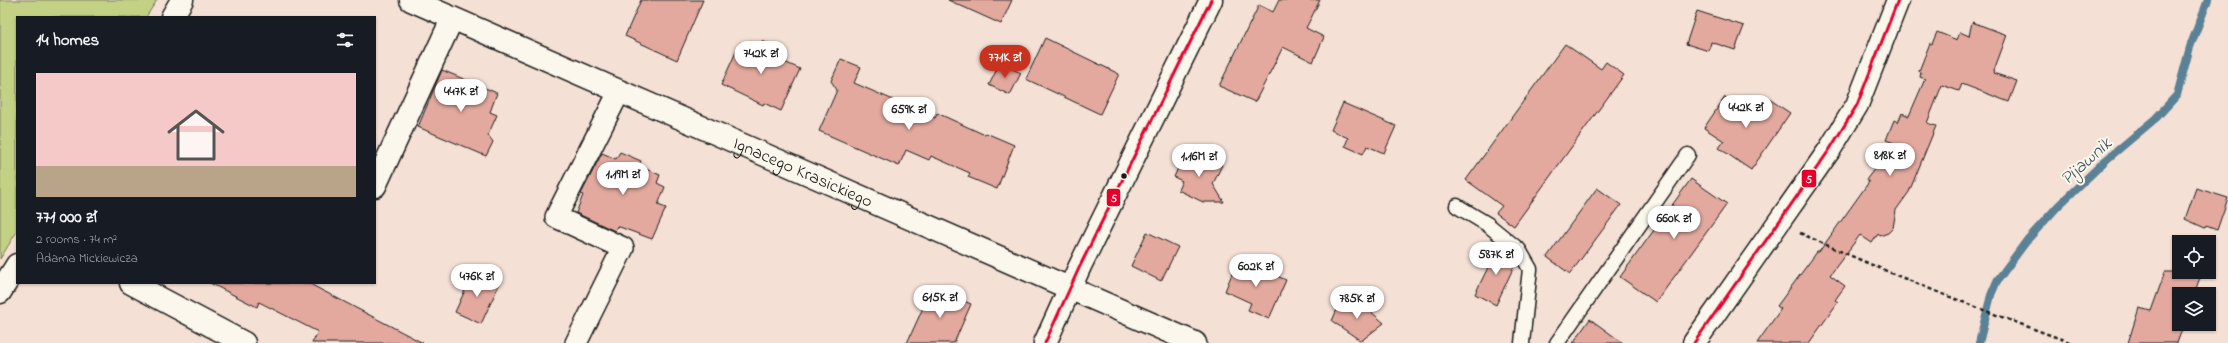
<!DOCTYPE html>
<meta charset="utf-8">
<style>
:root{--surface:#171b24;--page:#20242c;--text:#f1f3f6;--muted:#9ea1a6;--accent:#c8321e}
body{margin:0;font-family:"Indie Flower",sans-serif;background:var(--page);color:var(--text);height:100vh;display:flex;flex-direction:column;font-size:15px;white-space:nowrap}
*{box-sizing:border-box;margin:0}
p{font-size:13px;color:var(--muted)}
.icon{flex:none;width:22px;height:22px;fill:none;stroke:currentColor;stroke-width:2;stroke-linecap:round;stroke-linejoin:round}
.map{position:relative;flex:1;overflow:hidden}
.drawer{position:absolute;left:16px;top:16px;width:360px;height:268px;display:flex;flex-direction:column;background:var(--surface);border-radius:0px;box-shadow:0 1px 3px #0004}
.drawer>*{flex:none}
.controls{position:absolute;left:2172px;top:235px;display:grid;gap:8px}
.controls a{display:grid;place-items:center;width:44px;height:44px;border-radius:0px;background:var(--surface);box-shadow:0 1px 3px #0004;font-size:20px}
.price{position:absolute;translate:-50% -34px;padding:0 9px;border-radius:14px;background:#fff;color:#222;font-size:13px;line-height:26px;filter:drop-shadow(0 1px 2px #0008)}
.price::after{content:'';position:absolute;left:50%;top:24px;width:12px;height:9px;margin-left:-6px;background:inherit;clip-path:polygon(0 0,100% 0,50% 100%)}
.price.selected{background:var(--accent);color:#fff}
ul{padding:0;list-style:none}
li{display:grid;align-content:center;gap:8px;height:212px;padding:0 20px}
li span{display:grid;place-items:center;height:124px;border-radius:0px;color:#555}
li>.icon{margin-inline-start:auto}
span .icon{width:72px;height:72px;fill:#fffc;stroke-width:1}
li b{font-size:17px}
h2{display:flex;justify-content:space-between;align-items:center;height:48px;padding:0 20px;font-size:17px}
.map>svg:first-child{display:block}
.green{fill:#c3d185;stroke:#707650}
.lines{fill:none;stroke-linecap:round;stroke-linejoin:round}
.stream{stroke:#5a8195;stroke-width:8}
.building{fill:#e3a99e;stroke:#1c1c1c}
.service-casing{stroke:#1c1c1c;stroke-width:17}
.pedestrian-casing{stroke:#1c1c1c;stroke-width:24}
.minor-casing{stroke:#1c1c1c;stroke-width:25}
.tertiary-casing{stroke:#1c1c1c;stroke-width:25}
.path{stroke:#1c1c1c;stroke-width:2.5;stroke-dasharray:4 3;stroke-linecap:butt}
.service{stroke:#fbf7ec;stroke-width:14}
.pedestrian{stroke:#fbf7ec;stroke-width:21}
.minor{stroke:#fbf7ec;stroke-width:22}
.tertiary{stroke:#fbf7ec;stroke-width:22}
.bus-1-casing{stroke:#fbf7ec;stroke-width:6}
.bus-1{stroke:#e4002b;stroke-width:3}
.bus-dot{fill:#1c1c1c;stroke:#fbf7ec;stroke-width:1.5}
.labels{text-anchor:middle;stroke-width:4;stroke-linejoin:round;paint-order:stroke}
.street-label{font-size:18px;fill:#1c1c1c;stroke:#fbf7ec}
.water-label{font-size:19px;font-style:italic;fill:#405762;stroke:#fbf7ec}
.line-badge{stroke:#fbf7ec;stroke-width:1.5}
.badge-label{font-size:11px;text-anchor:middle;font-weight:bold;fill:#fff}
</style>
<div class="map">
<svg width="2228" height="343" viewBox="0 0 2228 343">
<rect width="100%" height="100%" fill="#f4e0d5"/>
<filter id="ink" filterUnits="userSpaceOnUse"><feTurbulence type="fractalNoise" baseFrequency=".025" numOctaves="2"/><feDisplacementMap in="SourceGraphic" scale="8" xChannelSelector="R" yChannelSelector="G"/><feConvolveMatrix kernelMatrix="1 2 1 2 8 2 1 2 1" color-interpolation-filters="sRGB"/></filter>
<g filter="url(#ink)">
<path class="green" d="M0 0H157L146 17H17V231L0 259Z"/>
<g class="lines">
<path class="stream" d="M1979 343 1991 295 1997 281 2028 239 2058 206 2106 160 2156 118 2177 95 2190 47 2208 0"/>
</g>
<path class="building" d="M641 0H703L677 60 625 36Z
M948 0H1012L1001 24Z
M1279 0H1320L1306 28 1324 37 1313 62 1283 47 1255 102 1219 86 1259 5 1273 12Z
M1697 11 1744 26 1735 50 1711 42 1709 51 1686 44Z
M1972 22 2007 35 1993 73 2017 81 2009 102 1962 84 1959 91 1942 85 1927 123 1936 126 1909 192 1896 210 1893 228 1888 233 1880 236 1878 234 1872 243 1860 235 1830 275 1845 286 1835 300 1838 302 1809 343H1757L1781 309 1777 306 1817 252H1819L1869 182 1866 180 1894 143 1886 140 1894 120 1898 122 1902 113 1909 116 1925 79 1920 77 1921 72 1919 71 1930 43 1932 44 1937 32 1957 40 1960 32 1969 36Z
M1045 38 1119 74 1100 114 1026 79Z
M762 41 786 51 782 61 800 69 781 111 764 103 763 105 721 85 740 43 758 51Z
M1565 44 1601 69 1606 62 1624 75 1514 226 1496 213 1502 206 1466 180Z
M841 59 861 67 854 83 935 118 937 113 985 135 986 133 1014 145 997 189 968 177 970 173 931 156 929 160 906 150 899 166 819 131 837 90 831 81Z
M1000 63 1021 73 1010 95 989 85Z
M442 70 497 93 490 112 497 115 488 135 493 142 486 156 418 127Z
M1725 97 1745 110 1750 104 1761 112 1769 99 1790 113 1751 170 1719 148 1724 141 1704 128Z
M1343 103 1396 126 1384 153 1367 146 1363 154 1345 146 1348 138 1331 130Z
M1192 151 1222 165 1213 184 1224 202H1203L1178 190 1182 181 1174 177 1183 157 1188 158Z
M620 152 641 161 639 166 660 175 657 183 665 187 658 205 666 208 652 239 617 226 615 231 576 213 583 195 581 194 602 153 616 159Z
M1691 179 1727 204 1656 302 1620 277Z
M1597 188 1621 205 1570 274 1547 257Z
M2196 188 2228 198 2217 230 2206 226 2205 228 2185 219Z
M1147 232 1178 247 1161 281 1131 266Z
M1498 247 1512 255 1516 262 1496 305 1475 294Z
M1238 259 1286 280 1269 319 1248 310 1251 303 1225 291Z
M2165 272H2202L2194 294H2179V324H2184L2177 343H2128L2139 308 2151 311Z
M473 273 499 285 481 324 455 312Z
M210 283H308L423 343H312L318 332 259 302 257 307Z
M932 288 971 304 954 343H907Z
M1356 299 1384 323 1361 341 1332 321 1341 300 1352 306Z
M1590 319 1623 343H1573Z"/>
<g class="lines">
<defs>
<path id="service" d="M1457 206 1487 224 1519 250 1530 269 1522 343
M1557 343 1688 155"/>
<path id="pedestrian" d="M576 343 623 248 556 217 619 92"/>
<g id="minor">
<path id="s1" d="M411 0 1195 343"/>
<path d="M172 17 182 0"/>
<path d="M375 186 452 19"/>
<path d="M131 283 244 343"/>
<path d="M0 292 17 265"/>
</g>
<path id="tertiary" d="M1045 343 1080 266 1211 0
M1694 343 1830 149 1857 105 1898 0"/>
</defs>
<use href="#service" class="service-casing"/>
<use href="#pedestrian" class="pedestrian-casing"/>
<use href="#minor" class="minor-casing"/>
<use href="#tertiary" class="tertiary-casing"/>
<path class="path" d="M1800 233C1889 274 1981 310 2072 343"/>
<use href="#service" class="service"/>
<use href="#pedestrian" class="pedestrian"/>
<use href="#minor" class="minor"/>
<use href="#tertiary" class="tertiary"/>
<defs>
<path id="bus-1" d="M1045 343 1080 266 1211 0
M1694 343 1830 149 1857 105 1898 0"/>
</defs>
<use href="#bus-1" class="bus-1-casing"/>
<use href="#bus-1" class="bus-1"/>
</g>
</g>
<circle class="bus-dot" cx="1124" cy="176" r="3.5"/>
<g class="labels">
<g class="street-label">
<text dy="6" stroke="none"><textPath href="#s1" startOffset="428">Ignacego Krasickiego</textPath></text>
</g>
<g class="water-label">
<text transform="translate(2085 160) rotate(-42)" y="7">Pijawnik</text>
</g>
</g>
<g class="line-badge">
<rect x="1801" y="169" width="16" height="19" rx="4" fill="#e4002b"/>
<rect x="1106" y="188" width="15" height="19" rx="4" fill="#e4002b"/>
</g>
<g class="badge-label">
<text x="1809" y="183">5</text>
<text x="1114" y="202">5</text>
</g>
</svg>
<div class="controls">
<a><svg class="icon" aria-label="locate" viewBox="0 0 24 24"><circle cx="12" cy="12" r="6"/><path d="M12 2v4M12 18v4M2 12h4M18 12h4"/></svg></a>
<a><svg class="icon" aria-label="layers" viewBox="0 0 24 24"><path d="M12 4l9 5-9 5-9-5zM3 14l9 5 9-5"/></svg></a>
</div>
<b class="price" style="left:761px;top:75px">742K zł</b>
<b class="price selected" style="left:1005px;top:79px">771K zł</b>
<b class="price" style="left:461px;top:113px">447K zł</b>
<b class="price" style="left:1746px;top:129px">442K zł</b>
<b class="price" style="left:909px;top:131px">659K zł</b>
<b class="price" style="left:1890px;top:177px">818K zł</b>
<b class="price" style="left:1199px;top:178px">1.16M zł</b>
<b class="price" style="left:623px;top:196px">1.19M zł</b>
<b class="price" style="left:1674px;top:240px">660K zł</b>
<b class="price" style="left:1496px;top:276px">587K zł</b>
<b class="price" style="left:1256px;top:288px">602K zł</b>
<b class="price" style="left:477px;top:298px">476K zł</b>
<b class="price" style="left:940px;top:319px">615K zł</b>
<b class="price" style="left:1357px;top:320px">785K zł</b>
<section class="drawer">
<h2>14 homes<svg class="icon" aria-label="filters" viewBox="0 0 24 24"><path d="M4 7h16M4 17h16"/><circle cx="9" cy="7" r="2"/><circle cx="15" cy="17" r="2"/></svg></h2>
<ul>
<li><span style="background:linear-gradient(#f6c9c9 75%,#b9a48a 0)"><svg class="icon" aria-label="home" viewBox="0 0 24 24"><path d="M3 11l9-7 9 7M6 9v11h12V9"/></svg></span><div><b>771 000 zł</b><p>2 rooms · 74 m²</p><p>Adama Mickiewicza</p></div></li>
</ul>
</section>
</div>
